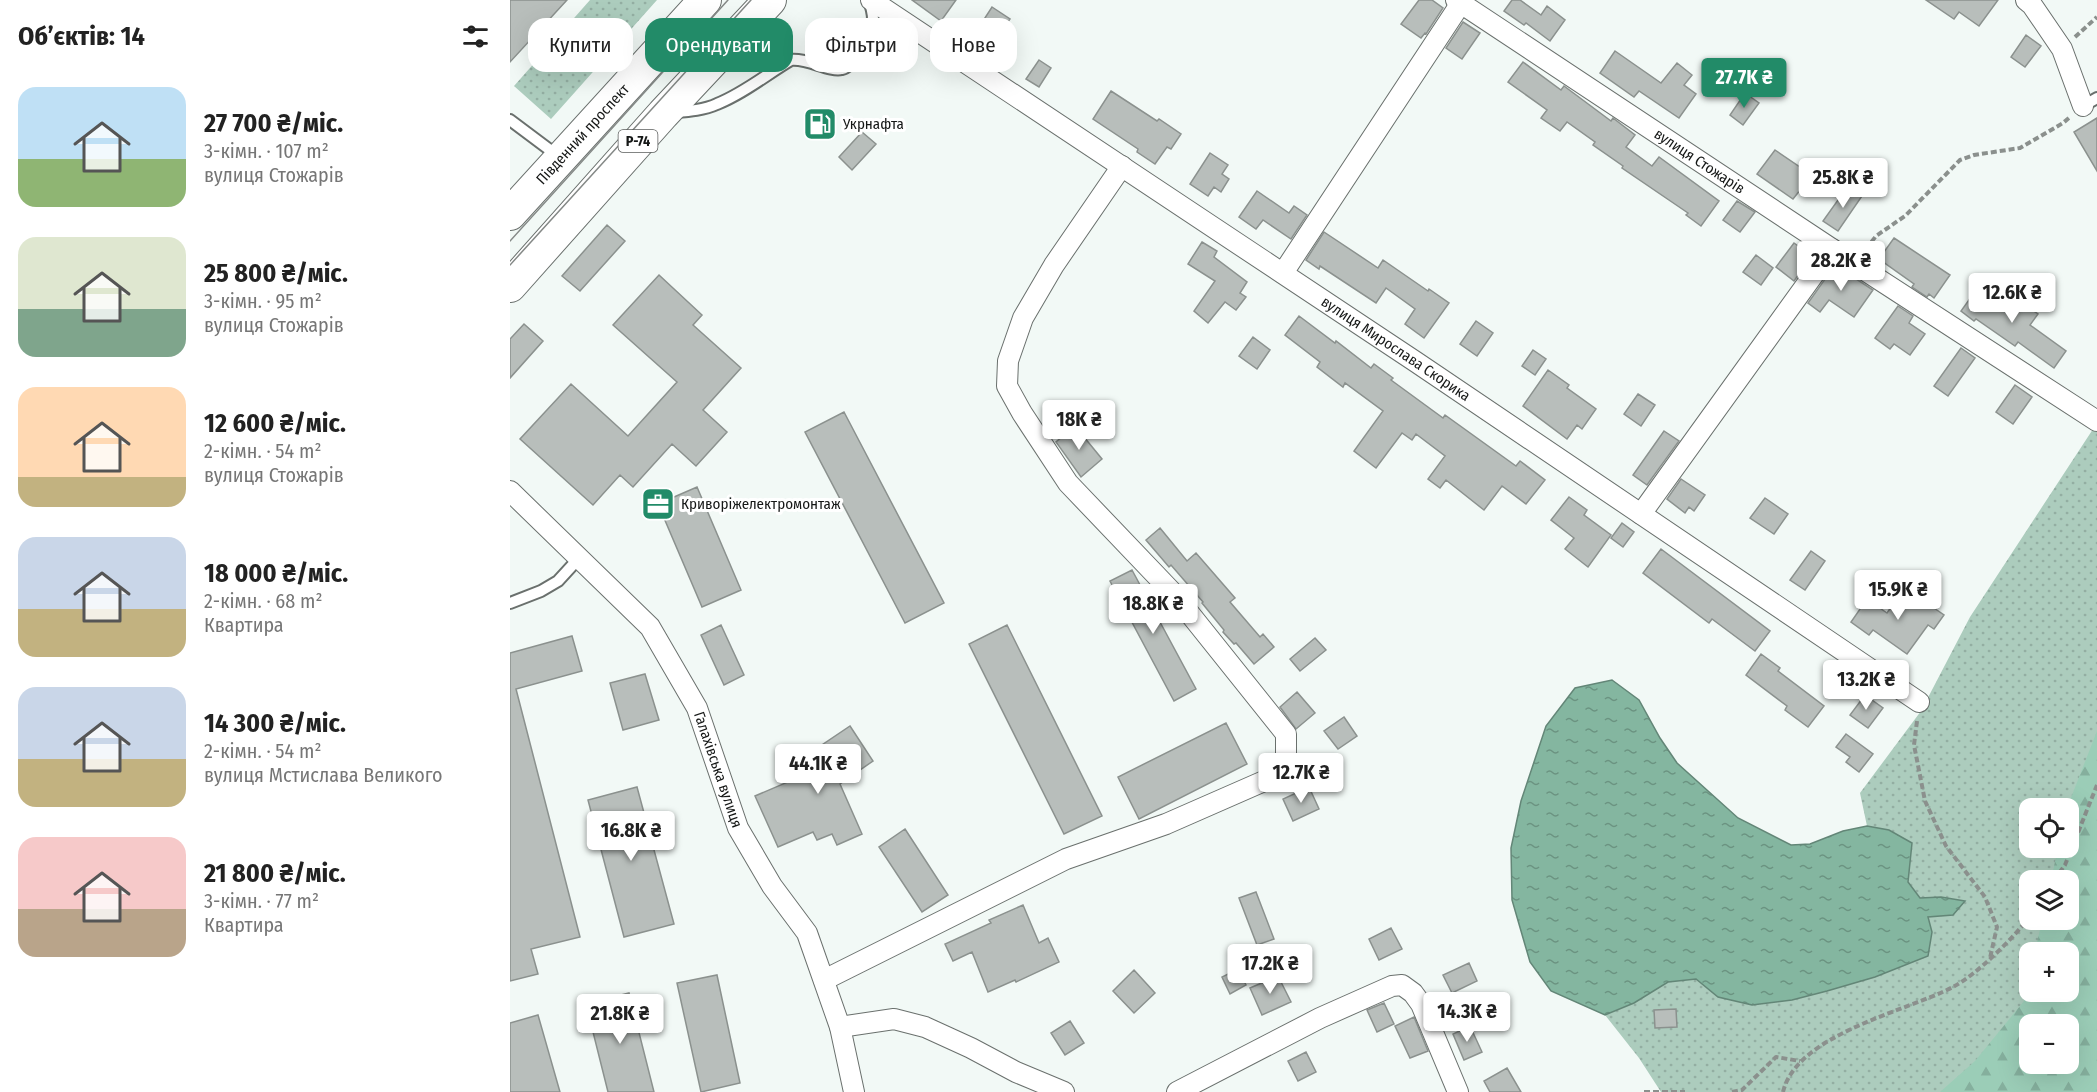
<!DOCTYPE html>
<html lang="uk">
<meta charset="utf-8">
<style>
:root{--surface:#fff;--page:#f2f2f2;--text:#222;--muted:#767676;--accent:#228b68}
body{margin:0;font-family:"Fira Sans Condensed",sans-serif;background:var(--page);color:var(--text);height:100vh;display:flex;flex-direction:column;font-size:22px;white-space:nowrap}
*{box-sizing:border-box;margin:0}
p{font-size:20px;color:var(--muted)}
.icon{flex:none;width:33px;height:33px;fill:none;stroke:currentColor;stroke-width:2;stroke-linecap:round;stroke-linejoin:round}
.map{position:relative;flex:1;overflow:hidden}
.details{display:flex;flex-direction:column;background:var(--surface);width:510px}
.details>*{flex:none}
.hud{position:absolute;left:18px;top:18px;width:570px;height:54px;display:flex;gap:12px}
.tools{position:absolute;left:1509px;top:798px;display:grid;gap:12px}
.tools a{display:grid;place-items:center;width:60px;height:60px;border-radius:12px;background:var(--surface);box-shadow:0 6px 24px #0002;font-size:30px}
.price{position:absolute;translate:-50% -51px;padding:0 14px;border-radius:6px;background:#fff;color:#222;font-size:20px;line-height:39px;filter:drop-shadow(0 2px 3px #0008)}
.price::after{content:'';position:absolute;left:50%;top:36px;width:18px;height:14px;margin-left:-9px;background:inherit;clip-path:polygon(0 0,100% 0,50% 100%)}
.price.current{background:var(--accent);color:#fff}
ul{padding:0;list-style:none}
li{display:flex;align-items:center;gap:18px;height:150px;padding:0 18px}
li span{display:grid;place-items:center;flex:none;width:168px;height:120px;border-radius:18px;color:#555}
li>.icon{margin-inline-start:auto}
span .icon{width:72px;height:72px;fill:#fffc;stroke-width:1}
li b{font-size:26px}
h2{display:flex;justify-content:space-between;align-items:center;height:72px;padding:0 18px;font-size:26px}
.chip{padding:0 21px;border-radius:18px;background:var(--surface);box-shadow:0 6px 24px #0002;font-size:21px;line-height:54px}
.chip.current{background:var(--accent);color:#fff}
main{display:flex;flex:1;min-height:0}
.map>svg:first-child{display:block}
.grass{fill:url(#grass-dots);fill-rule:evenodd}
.forest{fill:url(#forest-firs);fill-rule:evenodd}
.water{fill:url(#water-ripples);stroke:#638677;stroke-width:1.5}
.building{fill:#b8bebb;stroke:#8b918e;stroke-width:1.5}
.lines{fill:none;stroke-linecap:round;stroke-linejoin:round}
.lane-casing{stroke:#6a706d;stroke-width:14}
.street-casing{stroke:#6a706d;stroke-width:22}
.primary-casing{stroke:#6a706d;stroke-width:34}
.path{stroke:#8b908d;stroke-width:4;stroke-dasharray:6 3;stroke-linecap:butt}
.lane{stroke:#fff;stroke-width:10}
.street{stroke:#fff;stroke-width:20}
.primary{stroke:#fff;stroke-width:32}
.tram{stroke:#858987;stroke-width:1.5}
.labels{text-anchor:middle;stroke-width:6;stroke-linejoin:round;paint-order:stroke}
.shield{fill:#fff;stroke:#5b5d5c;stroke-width:1.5}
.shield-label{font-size:14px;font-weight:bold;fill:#151716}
.poi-label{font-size:15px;fill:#151716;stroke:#fff;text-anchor:start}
.street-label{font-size:15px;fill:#151716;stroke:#fff}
</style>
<main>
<section class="details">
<h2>Об’єктів: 14<svg class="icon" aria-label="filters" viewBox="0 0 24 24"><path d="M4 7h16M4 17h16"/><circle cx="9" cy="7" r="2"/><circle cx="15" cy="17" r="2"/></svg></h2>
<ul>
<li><span style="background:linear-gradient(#bfe0f5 60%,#8fb573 0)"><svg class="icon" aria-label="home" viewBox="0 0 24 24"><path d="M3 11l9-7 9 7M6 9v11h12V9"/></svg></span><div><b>27 700 ₴/міс.</b><p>3-кімн. · 107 m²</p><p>вулиця Стожарів</p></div></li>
<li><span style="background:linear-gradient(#dfe7d0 60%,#7fa58c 0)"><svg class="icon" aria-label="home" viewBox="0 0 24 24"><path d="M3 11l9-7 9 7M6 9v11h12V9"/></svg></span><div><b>25 800 ₴/міс.</b><p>3-кімн. · 95 m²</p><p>вулиця Стожарів</p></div></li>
<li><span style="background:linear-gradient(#ffd9b3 75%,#c2b280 0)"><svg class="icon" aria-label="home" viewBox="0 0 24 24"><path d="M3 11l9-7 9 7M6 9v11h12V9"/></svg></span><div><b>12 600 ₴/міс.</b><p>2-кімн. · 54 m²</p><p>вулиця Стожарів</p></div></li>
<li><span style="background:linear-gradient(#c9d6e8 60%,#c2b280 0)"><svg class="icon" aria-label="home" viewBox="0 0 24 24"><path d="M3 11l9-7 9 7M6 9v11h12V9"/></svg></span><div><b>18 000 ₴/міс.</b><p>2-кімн. · 68 m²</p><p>Квартира</p></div></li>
<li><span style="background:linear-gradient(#c9d6e8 60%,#c2b280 0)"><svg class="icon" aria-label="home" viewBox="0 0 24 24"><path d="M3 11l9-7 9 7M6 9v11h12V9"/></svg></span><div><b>14 300 ₴/міс.</b><p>2-кімн. · 54 m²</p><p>вулиця Мстислава Великого</p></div></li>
<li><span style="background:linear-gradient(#f6c9c9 60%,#b9a48a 0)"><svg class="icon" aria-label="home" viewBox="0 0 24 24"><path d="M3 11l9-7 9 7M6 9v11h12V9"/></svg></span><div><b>21 800 ₴/міс.</b><p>3-кімн. · 77 m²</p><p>Квартира</p></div></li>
</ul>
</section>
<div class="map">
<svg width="1587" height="1092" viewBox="0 0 1587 1092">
<defs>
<pattern id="grass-dots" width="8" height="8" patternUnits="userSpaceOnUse" patternTransform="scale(1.5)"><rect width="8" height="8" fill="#acccbd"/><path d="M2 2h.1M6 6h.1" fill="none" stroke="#93aea2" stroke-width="1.8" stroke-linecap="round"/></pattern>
<pattern id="forest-firs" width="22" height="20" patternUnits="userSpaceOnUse" patternTransform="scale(1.5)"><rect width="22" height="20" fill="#9bcdb7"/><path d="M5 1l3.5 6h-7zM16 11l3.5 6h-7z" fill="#85af9d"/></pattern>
<pattern id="water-ripples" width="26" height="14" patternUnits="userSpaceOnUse" patternTransform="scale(1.5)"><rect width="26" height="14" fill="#84b6a0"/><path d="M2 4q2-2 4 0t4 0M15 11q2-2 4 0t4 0" fill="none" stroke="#6b9381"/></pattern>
</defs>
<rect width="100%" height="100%" fill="#f2f9f6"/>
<path class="grass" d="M80 0H147L41 119 4 86Z
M1587 423V1092H1151L1129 1058 1095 1015 1124 1003 1158 982 1186 979 1208 997 1242 1005 1282 1000 1365 977 1422 932 1418 917 1443 915 1431 897 1410 898 1398 882 1401 843 1379 830 1357 826 1350 793 1411 711 1460 617ZM1520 808H1558V848H1520ZM1520 880H1558V920H1520ZM1520 952H1558V992H1520ZM1520 1024H1558V1064H1520Z"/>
<path class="forest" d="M1587 731V1092H1430L1465 1061 1514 1001 1519 978 1520 992H1558V952H1525L1532 920H1558V880H1541L1548 848H1558L1557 808ZM1520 1024H1558V1064H1520Z"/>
<path class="water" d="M1102 680 1129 700 1150 738 1167 763 1228 818 1281 845 1300 844 1333 831 1357 826 1379 830 1402 843 1398 882 1410 898 1431 897 1455 901 1443 915 1418 917 1422 932 1418 956 1365 977 1317 991 1282 1000 1242 1005 1208 997 1186 979 1158 982 1124 1003 1095 1015 1041 991 1020 962 1002 900 1001 848 1011 801 1036 726 1065 688Z"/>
<path class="building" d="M0 0H57L0 62Z
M402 0H446L431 21Z
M909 0H922L933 8 916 34 915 33 911 38 891 24Z
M1002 0H1010L1031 15 1037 6 1055 20 1040 41 1016 23 1014 25 994 11Z
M1416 0H1488L1469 26 1449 12 1444 19Z
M482 7 500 19 477 52 460 41Z
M953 22 970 33 952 59 936 48Z
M1516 35 1531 46 1515 67 1501 57Z
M1105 51 1151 83 1167 63 1182 75 1174 85 1186 94 1169 118 1129 91 1124 97 1090 73Z
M529 60 541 68 529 87 516 79Z
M1013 62 1051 90 1054 86 1101 121 1103 118 1125 135 1116 147 1142 166 1149 157 1209 201 1191 226 1176 215 1178 213 1112 168 1113 166 1083 145 1085 142 1057 122 1050 131 1031 118 1037 110 998 82Z
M601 91 647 121 649 119 671 134 661 149 657 147 645 164 627 152 628 149 583 119Z
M1235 93 1249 103 1233 125 1220 115Z
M1587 118V171L1564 132Z
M352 132 366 144 342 170 329 157Z
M1265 150 1306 178 1296 192 1291 189 1283 199 1247 174Z
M700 153 718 165 712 174 719 179 711 192 704 187 698 196 680 184Z
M1338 186 1352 196 1328 231 1313 221Z
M747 191 779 213 784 206 797 215 781 239 753 220 746 229 729 217Z
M1227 201 1245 212 1230 232 1213 220Z
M97 225 115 241 70 291 52 276Z
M814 232 868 268 873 260 918 291 919 289 939 303 914 338 895 324 905 309 876 288 866 303 810 266 809 269 796 260Z
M1384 238 1440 275 1424 298 1419 294 1417 297 1402 287 1404 284 1369 259Z
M692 242 707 251 704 257 737 282 730 293 736 297 726 310 715 302 698 323 684 311 705 281 678 264Z
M1284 243 1302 256 1284 281 1266 267Z
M1246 255 1263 268 1251 285 1233 272Z
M1325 265 1363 290 1344 317 1319 300 1310 312 1298 303Z
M149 275 192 315 183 325 231 368 193 410 217 432 186 466 162 444 123 487 110 475 83 505 10 439 61 384 118 436 167 382 103 325Z
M1471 283 1507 310 1512 303 1528 314 1520 325 1556 351 1544 368 1508 342 1505 346 1466 319 1464 321 1451 311Z
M1388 306 1403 316 1399 323 1415 334 1400 355 1384 344 1380 349 1365 338Z
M789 316 825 343 826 341 861 368 864 364 883 378 881 380 933 418 935 415 1006 466 1010 461 1035 480 1016 504 992 486 974 510 936 480 930 488 918 479 935 456 906 434 902 440 892 433 866 468 844 451 873 411 835 383 833 387 807 367 810 362 775 335Z
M966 321 983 333 967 356 950 344Z
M14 324 33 341 0 378V339Z
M743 337 760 350 747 369 729 356Z
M1451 348 1465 358 1438 396 1424 386Z
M1023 350 1036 359 1025 375 1012 366Z
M1038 370 1059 385 1057 388 1086 409 1072 429 1067 425 1057 439 1013 406Z
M1505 385 1522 397 1503 424 1486 412Z
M1128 394 1145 405 1131 426 1114 414Z
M334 412 434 603 395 623 295 432Z
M565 426 592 459 571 477 546 442Z
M1154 431 1169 441 1137 485 1123 475Z
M1171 479 1195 495 1184 511 1179 507 1175 513 1157 499Z
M187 487 231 590 192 607 148 504Z
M1059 497 1077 510 1074 515 1101 535 1078 567 1055 549 1064 538 1041 520Z
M1255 498 1278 514 1264 534 1240 518Z
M1112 523 1124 532 1113 547 1101 538Z
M650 528 677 561 686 553 725 598 720 602 750 637 753 634 764 647 744 664 726 643 724 644 713 632 714 630 692 603 693 602 661 565 659 567 636 540Z
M1151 549 1260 631 1245 651 1202 619 1199 623 1133 573Z
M1301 551 1315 561 1295 590 1280 580Z
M622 570 686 689 664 701 600 581Z
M1393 590 1420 608 1421 606 1434 615 1424 629 1418 625 1397 654 1363 630 1359 635 1341 622 1357 599 1377 613Z
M211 625 234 675 214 685 191 635Z
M497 625 592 816 554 834 459 644Z
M62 636 72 671 6 689 70 937 21 949 28 974 0 981V653Z
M805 638 816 650 790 671 780 659Z
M1251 654 1270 668 1268 671 1314 706 1298 727 1275 710 1277 706 1236 675Z
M135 674 149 720 113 730 100 683Z
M787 692 805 713 786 729 770 707Z
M1355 695 1373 708 1358 728 1340 715Z
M834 717 847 736 828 749 814 731Z
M716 723 737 764 629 819 608 777Z
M340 726 363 761 330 784 352 834 327 845 322 834 307 840 303 832 268 847 245 796 313 767 303 751Z
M1336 734 1363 754 1349 772 1336 762 1340 757 1326 747Z
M127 787 164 924 114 937 78 800Z
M799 787 809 809 783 821 773 799Z
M395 829 438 895 412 912 369 847Z
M746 892 764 939 747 945 729 898Z
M513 905 529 943 538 938 549 962 506 982 505 980 478 992 462 952 443 961 435 944 481 923 479 920Z
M881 928 892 949 869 960 859 939Z
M959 963 967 981 942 993 933 975Z
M728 969 736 985 720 994 712 977Z
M624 970 645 993 624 1013 603 991Z
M207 975 230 1083 191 1092 167 983Z
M768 976 781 1002 752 1015 740 988Z
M119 993 144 1092H98L76 1004Z
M874 1003 884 1024 867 1032 857 1010Z
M1166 1009 1167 1027 1145 1028 1144 1010Z
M28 1015 50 1092H0V1023Z
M904 1017 918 1051 900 1058 885 1026Z
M560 1021 574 1043 555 1055 541 1033Z
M960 1026 972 1052 954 1060 943 1034Z
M796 1052 806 1072 788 1081 778 1061Z
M997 1068 1011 1092H980L974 1081Z"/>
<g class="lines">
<defs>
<path id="lane" d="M1573 106 1587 98
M165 112C179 111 194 110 207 104 233 94 257 74 281 60 298 58 319 72 332 69 344 67 363 31 363 19 363 12 361 6 359 0
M0 120 48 156
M0 603 31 591 48 581 70 557"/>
<g id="street">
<path id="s1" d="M361 0 906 362 1409 702"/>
<path id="s2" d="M946 0 1322 249 1587 421"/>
<path d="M1516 0 1522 5 1552 49 1573 106"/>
<path d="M773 273 953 0"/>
<path id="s3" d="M0 491 140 627 187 708 228 828 262 886 297 933 330 1027 344 1092"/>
<path d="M1131 514 1322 249"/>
<path d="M314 980 556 859 656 824 761 778 776 758V734L664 594 558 483 512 413 497 386 498 361 513 318 544 265 612 166"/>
<path d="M330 1027 384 1019 415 1027 461 1048 506 1072 554 1092"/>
<path d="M667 1092 810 1018 882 986 892 985 903 993 911 1004 948 1092"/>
</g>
<g id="primary">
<path id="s4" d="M0 214 195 0"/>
<path d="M0 286 153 114 260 0"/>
</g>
</defs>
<use href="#lane" class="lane-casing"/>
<use href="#street" class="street-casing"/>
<use href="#primary" class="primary-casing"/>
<path class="path" d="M1565 37 1587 17
M1356 249 1366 236 1395 216 1450 160 1464 155 1510 148 1553 123 1560 117
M1407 721 1404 745 1415 801 1436 846 1475 897 1487 927 1480 958
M1544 880 1555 865 1587 785
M1134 1092H1175
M1222 1092 1232 1090 1266 1057 1290 1061
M1273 1092C1287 1034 1395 1012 1443 987 1466 975 1504 938 1520 916"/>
<use href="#lane" class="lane"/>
<use href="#street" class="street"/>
<use href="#primary" class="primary"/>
<path class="tram" d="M0 241 218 0
M0 265 241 0"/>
</g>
<defs>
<symbol id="fuel-square" viewBox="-11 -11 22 22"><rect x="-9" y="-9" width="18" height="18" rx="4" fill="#228b68" stroke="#fff"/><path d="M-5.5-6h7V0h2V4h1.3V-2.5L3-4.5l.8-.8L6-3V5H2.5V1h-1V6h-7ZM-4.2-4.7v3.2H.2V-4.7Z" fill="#fff"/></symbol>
<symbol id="office-square" viewBox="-11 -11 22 22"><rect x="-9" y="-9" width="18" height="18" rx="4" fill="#228b68" stroke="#fff"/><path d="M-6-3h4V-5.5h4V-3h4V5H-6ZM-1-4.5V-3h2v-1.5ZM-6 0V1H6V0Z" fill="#fff"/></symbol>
</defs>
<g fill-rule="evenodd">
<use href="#fuel-square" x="291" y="105" width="38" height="38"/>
<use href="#office-square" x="129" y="485" width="38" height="38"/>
</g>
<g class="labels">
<rect class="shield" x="108.5" y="130" width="39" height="22" rx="4.5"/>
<g class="shield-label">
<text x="128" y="146">Р-74</text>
</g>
<g class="poi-label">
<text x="333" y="129">Укрнафта</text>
<text x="171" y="509">Криворіжелектромонтаж</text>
</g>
<g class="street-label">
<text dy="5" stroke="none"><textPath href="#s4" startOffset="108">Південний проспект</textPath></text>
<text dy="5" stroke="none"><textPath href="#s2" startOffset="292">вулиця Стожарів</textPath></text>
<text dy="5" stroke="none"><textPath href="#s1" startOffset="630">вулиця Мирослава Скорика</textPath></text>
<text dy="5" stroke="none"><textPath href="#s3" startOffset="354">Галахівська вулиця</textPath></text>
</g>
</g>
</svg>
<div class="tools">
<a><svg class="icon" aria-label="locate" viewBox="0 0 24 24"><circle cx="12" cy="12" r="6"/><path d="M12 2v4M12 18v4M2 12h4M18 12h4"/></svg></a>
<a><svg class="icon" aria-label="layers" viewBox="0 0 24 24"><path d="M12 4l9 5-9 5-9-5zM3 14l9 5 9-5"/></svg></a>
<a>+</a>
<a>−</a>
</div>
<b class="price current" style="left:1234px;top:109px">27.7K ₴</b>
<b class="price" style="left:1333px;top:209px">25.8K ₴</b>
<b class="price" style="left:1331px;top:292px">28.2K ₴</b>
<b class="price" style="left:1502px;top:324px">12.6K ₴</b>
<b class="price" style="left:569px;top:451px">18K ₴</b>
<b class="price" style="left:1388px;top:621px">15.9K ₴</b>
<b class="price" style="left:643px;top:635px">18.8K ₴</b>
<b class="price" style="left:1356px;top:711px">13.2K ₴</b>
<b class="price" style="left:308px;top:795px">44.1K ₴</b>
<b class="price" style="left:791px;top:804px">12.7K ₴</b>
<b class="price" style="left:121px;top:862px">16.8K ₴</b>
<b class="price" style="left:760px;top:995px">17.2K ₴</b>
<b class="price" style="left:957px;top:1043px">14.3K ₴</b>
<b class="price" style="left:110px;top:1045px">21.8K ₴</b>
<div class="hud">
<a class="chip">Купити</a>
<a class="chip current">Орендувати</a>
<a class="chip">Фільтри</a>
<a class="chip">Нове</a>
</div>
</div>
</main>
